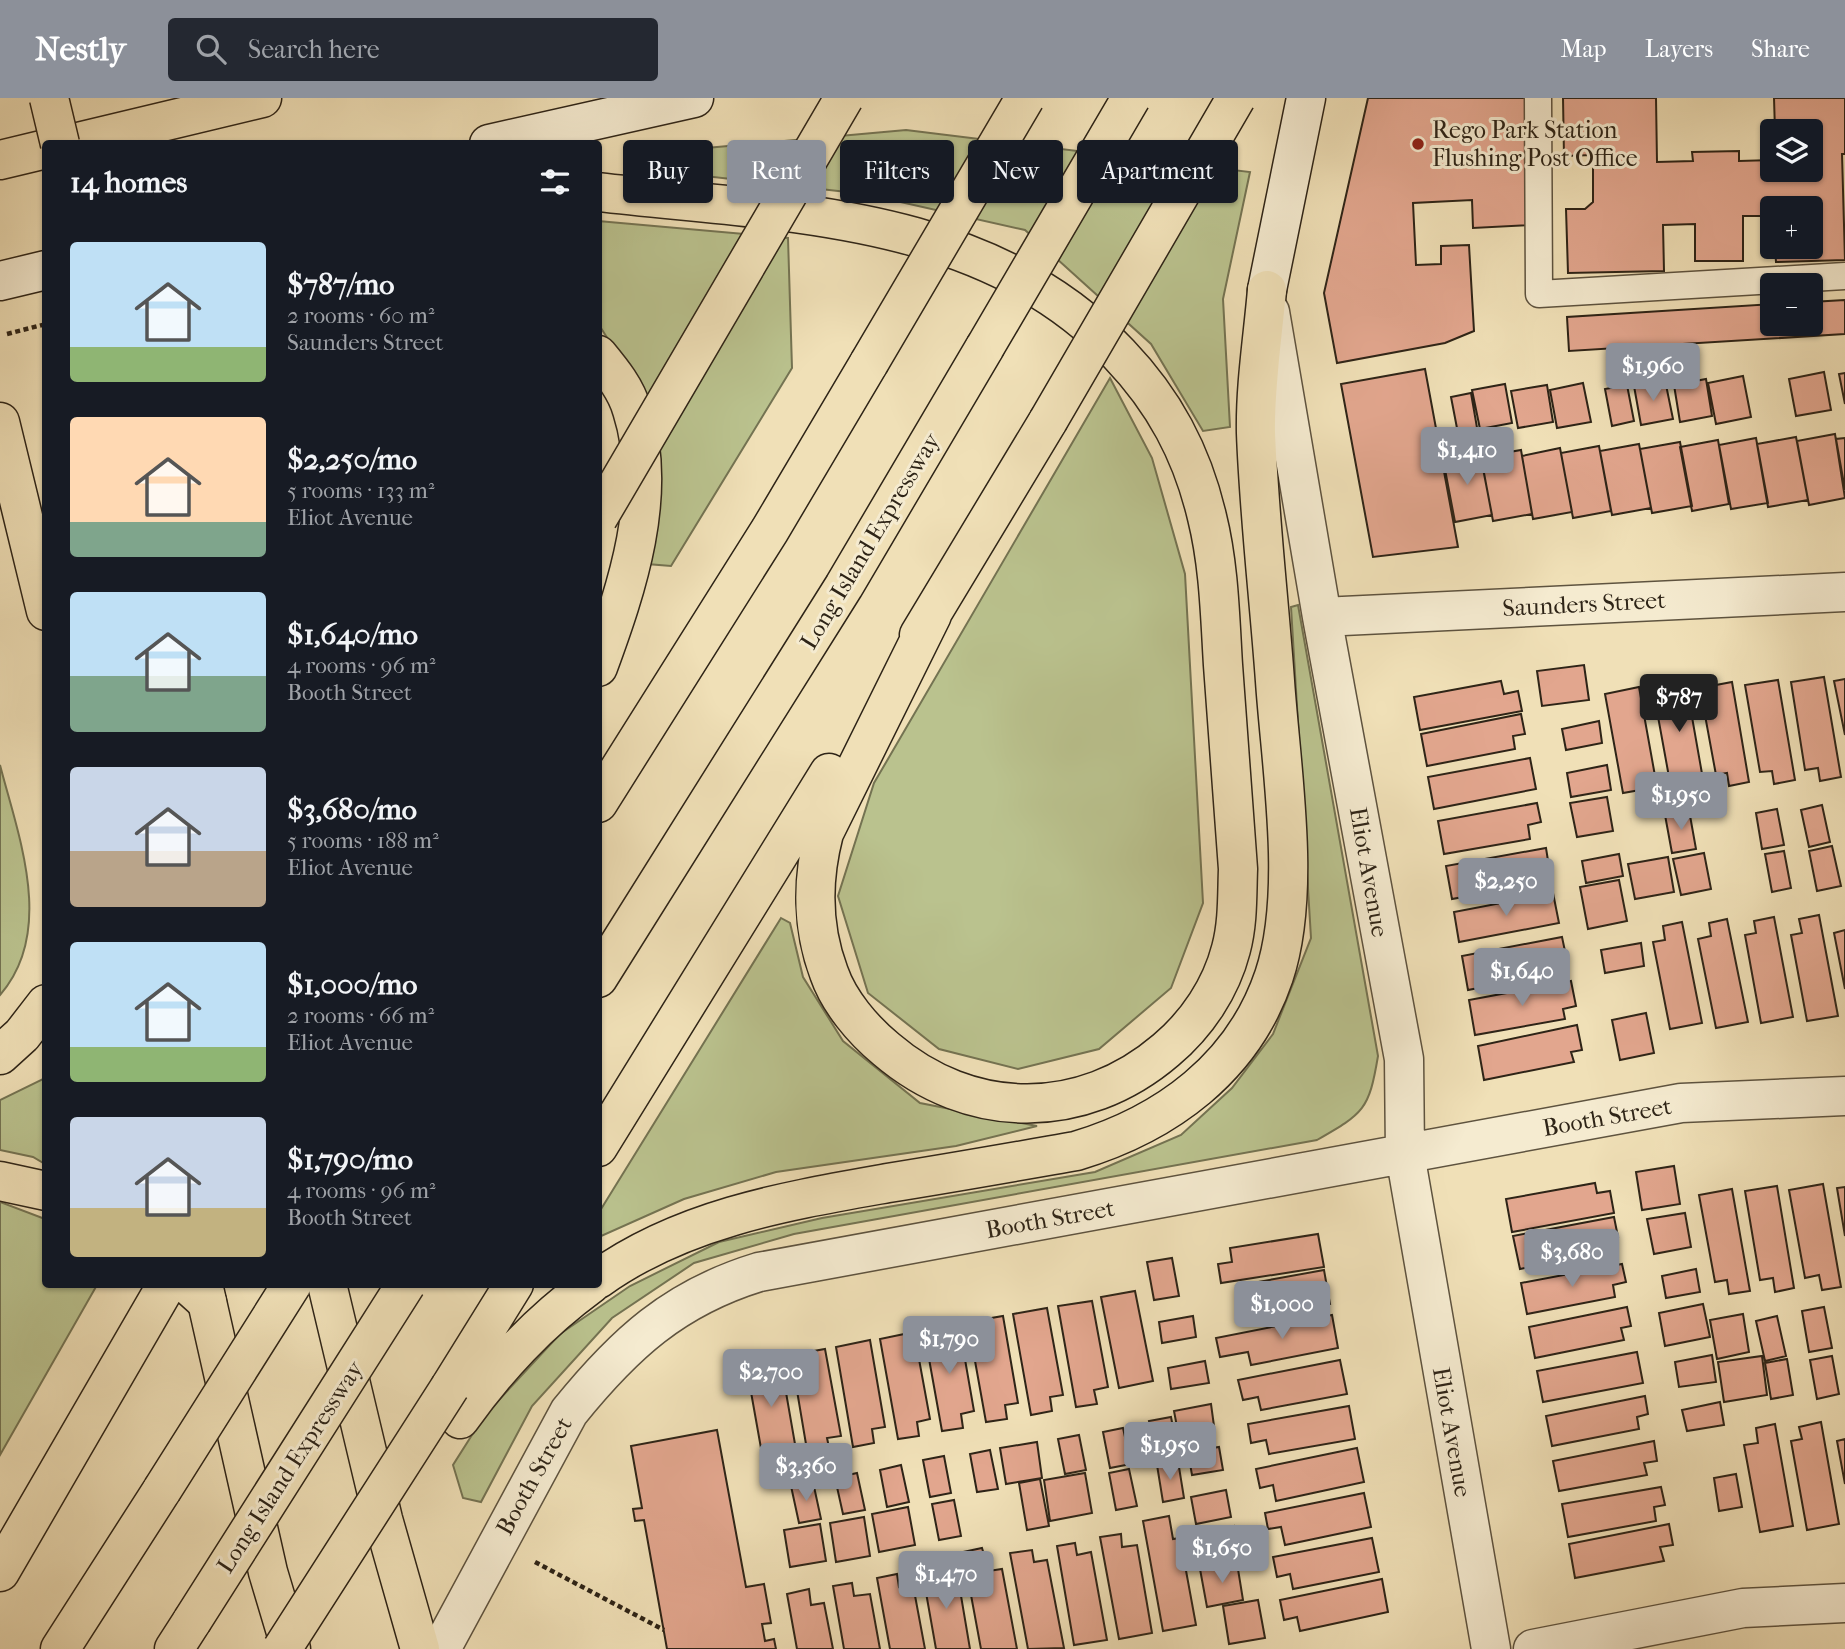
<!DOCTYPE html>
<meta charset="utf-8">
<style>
:root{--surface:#171b24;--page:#242831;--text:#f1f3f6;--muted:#9ea1a6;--accent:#8c9099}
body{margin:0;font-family:"IM FELL French Canon",serif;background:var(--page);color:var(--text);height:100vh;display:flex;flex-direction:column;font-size:26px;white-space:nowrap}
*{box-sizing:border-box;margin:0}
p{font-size:23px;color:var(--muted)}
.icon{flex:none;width:38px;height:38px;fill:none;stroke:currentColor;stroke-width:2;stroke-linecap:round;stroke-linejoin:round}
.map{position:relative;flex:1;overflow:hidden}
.side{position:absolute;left:42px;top:42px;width:560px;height:1148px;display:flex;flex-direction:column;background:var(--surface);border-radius:7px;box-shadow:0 2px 5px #0004}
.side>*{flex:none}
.banner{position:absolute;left:623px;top:42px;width:665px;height:63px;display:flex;gap:14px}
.tools{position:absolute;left:1760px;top:21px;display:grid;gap:14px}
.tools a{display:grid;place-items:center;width:63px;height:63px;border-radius:7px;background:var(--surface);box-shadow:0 2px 5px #0004;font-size:35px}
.price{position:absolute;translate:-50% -60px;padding:0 16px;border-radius:7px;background:var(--accent);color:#fff;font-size:23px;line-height:46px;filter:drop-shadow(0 2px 4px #0008)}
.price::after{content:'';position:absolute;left:50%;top:42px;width:21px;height:16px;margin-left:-10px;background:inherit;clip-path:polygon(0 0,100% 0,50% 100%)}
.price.selected{background:#222;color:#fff}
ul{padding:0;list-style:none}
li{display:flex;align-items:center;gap:21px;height:175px;padding:0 28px}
li span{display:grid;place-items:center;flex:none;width:196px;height:140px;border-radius:7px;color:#555}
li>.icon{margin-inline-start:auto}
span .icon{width:84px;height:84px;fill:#fffc;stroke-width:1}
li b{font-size:30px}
h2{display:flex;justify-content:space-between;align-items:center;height:84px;padding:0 28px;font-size:30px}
.pill{padding:0 24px;border-radius:7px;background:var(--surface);box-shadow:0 2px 5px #0004;font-size:24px;line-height:63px}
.pill.selected{background:var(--accent);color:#fff}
header{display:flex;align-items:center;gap:42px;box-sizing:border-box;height:98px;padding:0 35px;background:var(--accent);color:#fff}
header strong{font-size:33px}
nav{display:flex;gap:38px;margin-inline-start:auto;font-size:24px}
.search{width:490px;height:63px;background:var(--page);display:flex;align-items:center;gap:18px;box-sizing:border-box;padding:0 24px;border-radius:7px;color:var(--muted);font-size:26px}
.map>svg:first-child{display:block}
.green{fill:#bac28e;stroke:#747352;stroke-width:2}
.building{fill:#e2a68e;stroke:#2e2417;stroke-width:2}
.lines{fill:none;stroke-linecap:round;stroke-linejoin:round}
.lane-casing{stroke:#5e533f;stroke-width:29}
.street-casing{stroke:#5e533f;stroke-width:41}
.secondary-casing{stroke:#2e2417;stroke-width:41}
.primary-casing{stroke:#2e2417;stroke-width:41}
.highway-casing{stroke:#2e2417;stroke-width:41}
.path{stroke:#2e2417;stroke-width:4.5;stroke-dasharray:5 3.5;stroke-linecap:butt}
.lane{stroke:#f5ebd0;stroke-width:26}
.street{stroke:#f5ebd0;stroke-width:38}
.secondary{stroke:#f5ebd0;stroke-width:38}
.primary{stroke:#f0e0b7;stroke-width:38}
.highway{stroke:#f0e0b7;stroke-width:38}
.primary-bridge-casing{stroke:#2e2417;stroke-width:41;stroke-linecap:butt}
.highway-bridge-casing{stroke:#2e2417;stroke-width:41;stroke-linecap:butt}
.primary-bridge{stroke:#f0e0b7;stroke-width:38}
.highway-bridge{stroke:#f0e0b7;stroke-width:38}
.poi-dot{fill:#8f2418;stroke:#f5ebd0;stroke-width:2.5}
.labels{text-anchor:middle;stroke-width:6;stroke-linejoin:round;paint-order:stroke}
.poi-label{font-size:24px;fill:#2e2417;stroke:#f5ebd0;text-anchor:start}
.street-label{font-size:24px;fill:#2e2417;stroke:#f5ebd0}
</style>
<header>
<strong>Nestly</strong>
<div class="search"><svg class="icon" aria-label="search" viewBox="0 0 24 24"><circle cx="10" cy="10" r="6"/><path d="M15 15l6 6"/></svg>Search here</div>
<nav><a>Map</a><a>Layers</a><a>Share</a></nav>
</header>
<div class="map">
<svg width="1845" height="1551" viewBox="0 0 1845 1551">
<rect width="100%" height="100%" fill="#f0e0b7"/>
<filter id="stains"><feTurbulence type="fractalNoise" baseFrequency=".00286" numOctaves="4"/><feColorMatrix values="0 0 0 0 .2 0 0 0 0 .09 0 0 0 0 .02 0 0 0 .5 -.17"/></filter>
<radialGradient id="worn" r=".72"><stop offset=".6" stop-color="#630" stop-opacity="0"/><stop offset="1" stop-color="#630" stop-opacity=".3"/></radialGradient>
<path class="green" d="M906 32 1250 74 1223 201 1230 329 1203 333 1151 246 1025 132 865 96 634 70 640 56Z
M598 123 788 140 792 270 671 468 647 466 617 255 599 227Z
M1110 280 1152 360 1185 476 1203 805 1171 890 1099 951 1018 971 939 951 868 895 838 798 874 685Z
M1298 507 1378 958C1369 1012 1364 1015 1317 1042L794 1136 694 1165 612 1220 532 1308 481 1404 463 1400 453 1367 484 1318 560 1236 630 1188 719 1144 822 1120 1095 1074 1181 1037 1232 990 1273 936 1311 840 1291 509Z
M0 667C18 737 56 833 0 897Z
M781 820 790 825 803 879 843 943 920 1005 1037 1028 956 1048 776 1074 684 1101 599 1139 598 1116Z
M45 980V1066L33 1059 0 1052V1002Z
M0 1104 45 1121 46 1186 97 1187 0 1357Z"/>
<path class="building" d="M1368 0H1526L1533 127 1473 130 1472 102 1413 105 1416 167 1441 166V148L1469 147 1474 233 1445 245 1337 265 1324 195Z
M1563 0H1656L1657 64 1693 63 1692 54 1739 53V63L1773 62V72H1811V33H1775L1774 0H1845V56H1842L1845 162 1776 164 1775 149H1811V110H1773V118H1743V163H1695V126L1663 127 1664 173 1568 175 1566 111H1585L1593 104V57L1564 58Z
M1845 202V236L1569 253 1567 219 1773 206V226H1811V204Z
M1425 271 1458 449 1373 459 1341 286Z
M1824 274 1831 312 1796 318 1789 281Z
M1845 275V306L1839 276Z
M1743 278 1751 319 1716 326 1708 285Z
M1706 281 1712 318 1680 324 1674 287Z
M1665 282 1673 321 1641 327 1634 288Z
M1583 285 1591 324 1557 330 1550 292Z
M1505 286 1512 325 1480 331 1472 292Z
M1547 287 1553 324 1518 330 1511 293Z
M1627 287 1634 323 1612 328 1605 291Z
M1471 295 1480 347 1461 351 1451 299Z
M1835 336 1845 400 1809 407 1797 343Z
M1796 339 1808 402 1768 409 1757 346Z
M1756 340 1768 405 1731 411 1719 347Z
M1845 340V392L1836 341Z
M1718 342 1729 406 1692 413 1680 349Z
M1680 344 1692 408 1652 415 1640 351Z
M1639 346 1651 410 1612 417 1600 353Z
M1599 348 1611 413 1573 420 1561 355Z
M1560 350 1572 414 1533 421 1522 358Z
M1521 352 1532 416 1493 423 1481 359Z
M1480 355 1492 417 1455 424 1443 361Z
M1584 567 1589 602 1542 608 1537 573Z
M1824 579 1841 679 1820 683 1818 670 1805 672 1791 584Z
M1845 581V637L1834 583Z
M1778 582 1795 682 1774 686 1772 673 1760 674 1745 587Z
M1501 583 1504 596 1518 593 1522 613 1420 632 1414 599Z
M1732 584 1749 684 1729 688 1727 675 1716 677 1700 590Z
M1686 585 1704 687 1684 691 1682 677 1669 679 1653 591Z
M1639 589 1657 689 1623 695 1605 596Z
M1521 616 1525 636 1513 638 1515 651 1427 668 1421 636Z
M1599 623 1602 645 1566 652 1562 631Z
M1530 660 1536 691 1434 711 1428 679Z
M1607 667 1611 692 1571 699 1567 675Z
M1607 699 1613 733 1577 739 1570 705Z
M1537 705 1541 724 1528 727 1530 741 1444 756 1438 723Z
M1822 707 1830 744 1809 749 1801 712Z
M1777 711 1784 747 1762 751 1756 715Z
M1689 712 1696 751 1672 755 1665 717Z
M1832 748 1841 788 1817 793 1809 753Z
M1546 750 1549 769 1536 771 1538 785 1452 801 1446 768Z
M1784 753 1791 790 1772 794 1765 756Z
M1704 755 1711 791 1681 797 1673 761Z
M1619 756 1623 778 1586 785 1582 763Z
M1668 759 1674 794 1635 801 1628 766Z
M1619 782 1627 823 1588 831 1580 789Z
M1553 795 1559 825 1459 844 1454 814Z
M1819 817 1838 918 1807 923 1791 837 1802 835 1799 821Z
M1774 819 1793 919 1761 925 1745 837 1756 835 1754 823Z
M1727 821 1748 924 1716 930 1698 841 1711 838 1709 825Z
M1682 824 1702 925 1670 931 1653 844 1665 842 1663 828Z
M1845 832V891L1834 835Z
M1562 839 1566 858 1553 861 1556 875 1468 892 1462 858Z
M1641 845 1644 868 1605 875 1601 852Z
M1571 883 1576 908 1563 911 1565 921 1475 937 1469 902Z
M1646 915 1654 955 1620 962 1612 922Z
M1577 927 1582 952 1571 954 1574 964 1484 982 1478 948Z
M1674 1068 1680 1106 1642 1112 1636 1074Z
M1595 1085 1597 1095 1610 1093 1614 1115 1512 1134 1506 1101Z
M1823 1086 1841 1189 1822 1192 1819 1177 1805 1180 1789 1092Z
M1777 1088 1794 1190 1775 1194 1773 1180 1760 1182 1745 1093Z
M1845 1089V1138L1837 1090Z
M1732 1091 1750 1193 1729 1196 1727 1182 1715 1184 1699 1097Z
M1685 1115 1691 1149 1654 1156 1647 1121Z
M1614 1119 1618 1139 1605 1142 1608 1154 1520 1171 1513 1138Z
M1318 1136 1324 1169 1221 1185 1218 1166 1232 1164 1230 1150Z
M1172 1160 1179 1198 1154 1202 1147 1164Z
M1622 1166 1626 1184 1613 1187 1615 1199 1527 1216 1521 1185Z
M1696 1171 1700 1194 1666 1200 1662 1178Z
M1324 1172 1330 1206 1242 1223 1236 1188Z
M1135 1193 1153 1283 1119 1290 1101 1199Z
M1092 1203 1108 1289 1094 1292 1097 1306 1076 1309 1058 1208Z
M1703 1206 1710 1239 1665 1248 1659 1215Z
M1627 1209 1631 1228 1621 1230 1624 1242 1535 1260 1529 1229Z
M1824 1209 1832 1250 1809 1254 1802 1213Z
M1047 1210 1063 1297 1050 1299 1052 1313 1031 1317 1013 1216Z
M1743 1216 1749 1254 1717 1261 1710 1222Z
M1332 1217 1338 1250 1251 1267 1248 1254 1220 1259 1216 1240Z
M1003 1218 1018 1305 1005 1307 1007 1321 986 1324 968 1224Z
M1193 1218 1196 1239 1162 1245 1159 1224Z
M1777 1218 1786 1258 1765 1263 1756 1223Z
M959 1227 974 1313 961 1316 963 1330 942 1333 924 1233Z
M914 1234 930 1321 917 1324 919 1338 898 1341 880 1241Z
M870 1242 885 1329 872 1331 874 1345 853 1349 836 1249Z
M825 1251 841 1338 827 1340 830 1354 808 1358 791 1257Z
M1637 1254 1643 1285 1543 1304 1537 1273Z
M1712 1257 1716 1284 1679 1289 1675 1264Z
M1762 1258 1767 1297 1724 1304 1718 1264Z
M1832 1258 1839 1296 1817 1301 1810 1262Z
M780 1260 795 1346 782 1349 785 1363 764 1367 746 1266Z
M1787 1261 1793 1297 1771 1301 1765 1265Z
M1340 1262 1347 1296 1261 1312 1258 1299 1243 1302 1238 1282Z
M1205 1263 1209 1285 1171 1291 1168 1270Z
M1645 1298 1648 1316 1637 1319 1639 1331 1552 1348 1546 1318Z
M1720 1304 1724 1327 1687 1333 1682 1312Z
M1211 1306 1214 1328 1178 1334 1174 1313Z
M1349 1308 1355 1341 1269 1356 1266 1342 1251 1345 1248 1326Z
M1171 1319 1178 1355 1157 1360 1149 1323Z
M1821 1324 1839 1426 1807 1432 1791 1343 1802 1341 1799 1329Z
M1775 1326 1793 1428 1760 1434 1744 1347 1758 1345 1756 1330Z
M1123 1330 1131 1366 1110 1370 1103 1334Z
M717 1332 746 1489 764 1486 771 1525 762 1526 765 1543 774 1541 776 1551H667L644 1422 635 1423 633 1411 642 1410 631 1348Z
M1079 1337 1086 1372 1065 1376 1058 1341Z
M1845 1341V1386L1837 1343Z
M1654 1343 1657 1363 1644 1365 1647 1377 1559 1393 1553 1363Z
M1037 1344 1042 1380 1006 1386 1000 1350Z
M1219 1349 1223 1372 1192 1377 1188 1354Z
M1357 1350 1364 1384 1276 1403 1273 1387 1260 1390 1256 1371Z
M990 1352 998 1391 977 1394 970 1356Z
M944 1358 951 1395 930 1399 923 1362Z
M1178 1363 1184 1400 1163 1404 1157 1367Z
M901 1367 909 1404 887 1409 880 1372Z
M1129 1371 1137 1408 1116 1412 1109 1375Z
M857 1375 865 1412 843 1416 835 1380Z
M1085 1375 1092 1415 1050 1423 1044 1382Z
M1736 1376 1742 1409 1719 1413 1714 1380Z
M1040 1381 1049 1428 1027 1432 1019 1385Z
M813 1384 821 1421 799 1425 791 1388Z
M1661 1389 1665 1407 1654 1409 1656 1423 1568 1439 1562 1406Z
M1226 1392 1231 1419 1196 1426 1191 1399Z
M1364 1395 1371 1429 1285 1447 1281 1429 1268 1431 1265 1415Z
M954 1402 961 1438 939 1442 932 1406Z
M908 1409 915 1447 879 1454 872 1416Z
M1169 1418 1173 1441 1180 1440 1196 1527 1163 1533 1143 1423Z
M864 1419 870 1458 836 1464 830 1425Z
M820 1426 826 1463 790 1469 784 1432Z
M1669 1426 1673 1447 1660 1449 1664 1463 1575 1480 1569 1446Z
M1234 1428 1240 1465 1203 1470 1198 1434Z
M1121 1436 1122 1449 1137 1447 1152 1535 1119 1541 1100 1439Z
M1372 1440 1379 1474 1293 1491 1290 1476 1277 1479 1273 1459Z
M1075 1445 1077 1457 1091 1454 1107 1542 1074 1547 1057 1448Z
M982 1450 989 1473 1002 1471 1017 1551H981L963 1454Z
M1032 1452 1034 1464 1047 1462 1064 1550 1028 1551 1010 1455Z
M1237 1465 1243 1502 1207 1509 1200 1471Z
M941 1469 944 1483 958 1480 970 1551H936L922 1472Z
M897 1476 899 1489 913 1487 925 1551H890L877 1480Z
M1382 1481 1388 1514 1300 1533 1297 1519 1284 1522 1280 1502Z
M852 1485 854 1498 870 1496 880 1551H844L833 1488Z
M809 1491 811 1507 824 1505 833 1551H797L787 1496Z
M1258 1502 1265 1540 1229 1546 1223 1508Z"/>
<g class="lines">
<defs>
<path id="lane" d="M1538 0 1539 196 1845 178"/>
<path id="street" d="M1270 214 1322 519 1404 961 1405 1056 1491 1551
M1322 519 1845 494
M441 1551 569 1314C624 1246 674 1200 759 1174L1681 1005 1845 998
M1533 1551 1743 1510 1845 1505"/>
<path id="secondary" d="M489 46 694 0
M0 183 46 172
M1267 192 1306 0"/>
<path id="primary" d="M70 46 262 0
M0 62 46 51
M0 324 46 513
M203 1186 268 1474 291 1551
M327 1186 383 1421 420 1551"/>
<path id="highway" d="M598 94C778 115 986 113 1119 256 1164 303 1192 355 1207 419 1219 467 1220 518 1223 567 1228 635 1233 703 1238 771 1237 798 1238 825 1231 851 1221 890 1197 926 1166 952 1082 1024 970 1023 886 951 863 932 839 904 829 875 812 830 812 781 824 735L932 517
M598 257C612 274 626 291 632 312 659 396 627 490 598 569
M919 537 1048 323
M598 705 770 432 869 265
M598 880 844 488 985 249
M0 957 22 937 46 906
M598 1049 829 675
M0 1083 46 1093
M598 1181C683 1120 787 1103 888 1085 951 1075 1013 1064 1076 1053 1166 1026 1243 970 1274 878 1302 794 1281 671 1275 583 1269 500 1259 417 1256 335 1255 288 1263 239 1267 192
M187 1186 207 1204
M450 1289 514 1186
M460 1321C498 1268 538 1225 591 1186
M0 1474 167 1186
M60 1551 162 1392
M174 1551 192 1523"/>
</defs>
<use href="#lane" class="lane-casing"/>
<use href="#street" class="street-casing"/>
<use href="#secondary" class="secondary-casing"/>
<use href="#primary" class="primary-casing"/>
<use href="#highway" class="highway-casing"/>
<path class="path" d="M7 236 46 226
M535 1464 664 1532"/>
<use href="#lane" class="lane"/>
<use href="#street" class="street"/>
<use href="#secondary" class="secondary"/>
<use href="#primary" class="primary"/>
<use href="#highway" class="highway"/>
<defs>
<path id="primary-bridge" d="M49 0 60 46"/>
<path id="highway-bridge" d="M985 249 1131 0
M869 265 1025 0
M1048 323 1236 0
M598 420 844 0
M162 1392 292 1186
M192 1523 406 1186
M282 1551 450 1289"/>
</defs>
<use href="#primary-bridge" class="primary-bridge-casing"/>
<use href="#highway-bridge" class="highway-bridge-casing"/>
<use href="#primary-bridge" class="primary-bridge"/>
<use href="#highway-bridge" class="highway-bridge"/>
</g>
<circle class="poi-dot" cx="1418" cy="46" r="7"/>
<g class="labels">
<g class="poi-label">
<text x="1432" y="40">Rego Park Station<tspan x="1432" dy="28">Flushing Post Office</tspan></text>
</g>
<g class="street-label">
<text transform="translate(870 443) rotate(-59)" y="8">Long Island Expressway</text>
<text transform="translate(1584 506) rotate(-3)" y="8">Saunders Street</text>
<text transform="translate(1369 774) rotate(80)" y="8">Eliot Avenue</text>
<text transform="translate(1607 1019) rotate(-10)" y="8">Booth Street</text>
<text transform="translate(1050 1121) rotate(-10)" y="8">Booth Street</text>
<text transform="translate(1452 1334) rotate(80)" y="8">Eliot Avenue</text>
<text transform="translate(290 1369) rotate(-57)" y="8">Long Island Expressway</text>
<text transform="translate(534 1378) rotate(-61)" y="8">Booth Street</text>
</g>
</g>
<rect width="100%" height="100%" filter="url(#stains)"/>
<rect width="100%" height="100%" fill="url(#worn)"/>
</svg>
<div class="tools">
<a><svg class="icon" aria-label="layers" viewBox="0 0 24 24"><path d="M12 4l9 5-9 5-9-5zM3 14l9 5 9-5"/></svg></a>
<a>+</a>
<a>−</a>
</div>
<b class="price" style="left:1653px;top:305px">$1,960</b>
<b class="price" style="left:1467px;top:389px">$1,410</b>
<b class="price selected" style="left:1679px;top:636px">$787</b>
<b class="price" style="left:1681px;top:734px">$1,950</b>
<b class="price" style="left:1506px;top:820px">$2,250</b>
<b class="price" style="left:1522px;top:910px">$1,640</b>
<b class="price" style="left:1572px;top:1191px">$3,680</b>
<b class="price" style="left:1282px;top:1243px">$1,000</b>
<b class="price" style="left:949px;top:1278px">$1,790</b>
<b class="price" style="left:771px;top:1311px">$2,700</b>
<b class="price" style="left:1170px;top:1384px">$1,950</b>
<b class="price" style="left:806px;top:1405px">$3,360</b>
<b class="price" style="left:1222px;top:1487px">$1,650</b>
<b class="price" style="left:946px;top:1513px">$1,470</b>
<div class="banner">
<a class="pill">Buy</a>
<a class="pill selected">Rent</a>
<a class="pill">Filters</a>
<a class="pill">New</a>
<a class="pill">Apartment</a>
</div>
<section class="side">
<h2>14 homes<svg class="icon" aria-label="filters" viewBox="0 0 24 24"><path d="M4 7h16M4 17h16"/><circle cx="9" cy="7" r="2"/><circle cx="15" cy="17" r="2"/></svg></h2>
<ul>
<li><span style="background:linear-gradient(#bfe0f5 75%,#8fb573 0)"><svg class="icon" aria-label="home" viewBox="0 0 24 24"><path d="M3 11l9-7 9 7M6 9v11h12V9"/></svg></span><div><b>$787/mo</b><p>2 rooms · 60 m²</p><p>Saunders Street</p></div></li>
<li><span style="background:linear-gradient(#ffd9b3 75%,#7fa58c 0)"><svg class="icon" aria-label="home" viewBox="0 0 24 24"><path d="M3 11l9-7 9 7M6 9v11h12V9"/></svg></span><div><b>$2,250/mo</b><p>5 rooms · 133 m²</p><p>Eliot Avenue</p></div></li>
<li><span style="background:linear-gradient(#bfe0f5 60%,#7fa58c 0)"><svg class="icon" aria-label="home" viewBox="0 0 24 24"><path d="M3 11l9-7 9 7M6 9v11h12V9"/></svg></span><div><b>$1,640/mo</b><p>4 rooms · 96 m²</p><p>Booth Street</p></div></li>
<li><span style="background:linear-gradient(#c9d6e8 60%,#b9a48a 0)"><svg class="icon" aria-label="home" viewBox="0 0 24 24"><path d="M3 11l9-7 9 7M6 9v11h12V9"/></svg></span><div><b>$3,680/mo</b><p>5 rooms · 188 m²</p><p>Eliot Avenue</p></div></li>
<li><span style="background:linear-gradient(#bfe0f5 75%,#8fb573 0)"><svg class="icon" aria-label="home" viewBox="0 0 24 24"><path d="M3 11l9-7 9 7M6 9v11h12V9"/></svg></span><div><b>$1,000/mo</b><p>2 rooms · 66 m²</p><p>Eliot Avenue</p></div></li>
<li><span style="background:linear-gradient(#c9d6e8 65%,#c2b280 0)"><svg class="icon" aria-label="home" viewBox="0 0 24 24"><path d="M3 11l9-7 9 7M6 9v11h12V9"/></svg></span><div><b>$1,790/mo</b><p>4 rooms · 96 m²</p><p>Booth Street</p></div></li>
</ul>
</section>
</div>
